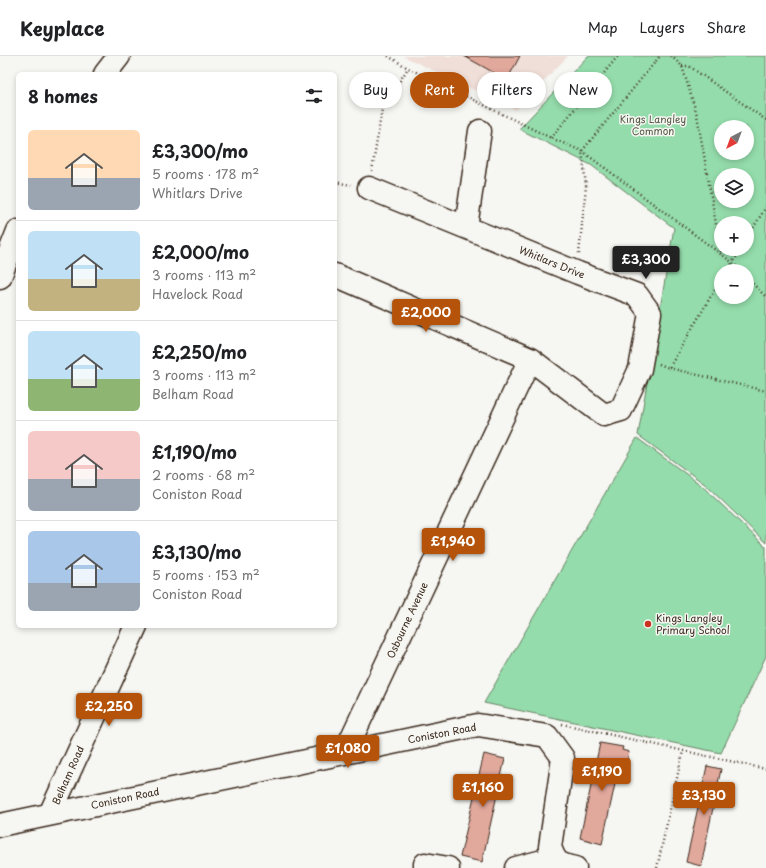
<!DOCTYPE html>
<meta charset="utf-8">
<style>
:root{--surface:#fff;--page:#f2f2f2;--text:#202124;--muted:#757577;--line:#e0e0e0;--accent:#b45309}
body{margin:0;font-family:"Playpen Sans",sans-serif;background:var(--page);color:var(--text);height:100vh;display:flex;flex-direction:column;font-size:15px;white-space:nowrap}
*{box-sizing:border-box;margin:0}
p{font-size:13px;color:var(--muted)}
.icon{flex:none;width:22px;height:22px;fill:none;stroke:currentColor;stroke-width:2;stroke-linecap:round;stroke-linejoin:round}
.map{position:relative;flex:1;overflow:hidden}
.side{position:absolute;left:16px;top:16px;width:321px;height:556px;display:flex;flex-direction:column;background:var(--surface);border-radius:6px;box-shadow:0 2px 6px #0003}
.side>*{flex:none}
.guide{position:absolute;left:349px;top:16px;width:357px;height:36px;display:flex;gap:8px}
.needle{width:26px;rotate:221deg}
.buttons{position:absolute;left:714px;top:64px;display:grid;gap:8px}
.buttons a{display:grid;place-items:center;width:40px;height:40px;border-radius:50%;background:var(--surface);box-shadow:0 2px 6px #0003;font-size:20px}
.price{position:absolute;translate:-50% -34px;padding:0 9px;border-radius:4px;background:var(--accent);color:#fff;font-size:13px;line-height:26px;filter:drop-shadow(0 1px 2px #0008)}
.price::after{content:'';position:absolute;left:50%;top:24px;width:12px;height:9px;margin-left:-6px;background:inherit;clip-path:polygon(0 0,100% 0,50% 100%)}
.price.selected{background:#222;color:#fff}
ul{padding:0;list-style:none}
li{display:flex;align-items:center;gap:12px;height:100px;padding:0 12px}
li+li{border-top:1px solid var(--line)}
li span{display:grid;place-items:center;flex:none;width:112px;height:80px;border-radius:6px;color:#555}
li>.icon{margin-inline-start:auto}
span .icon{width:48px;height:48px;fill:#fffc;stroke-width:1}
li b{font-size:17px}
h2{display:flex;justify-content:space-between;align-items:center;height:48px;padding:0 12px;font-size:17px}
.tag{padding:0 14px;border-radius:18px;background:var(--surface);box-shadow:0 2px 6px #0003;font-size:14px;line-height:36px}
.tag.selected{background:var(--accent);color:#fff}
header{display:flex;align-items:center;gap:24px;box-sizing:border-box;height:56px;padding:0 20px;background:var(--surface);border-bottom:1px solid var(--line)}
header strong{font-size:19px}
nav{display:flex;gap:22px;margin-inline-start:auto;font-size:14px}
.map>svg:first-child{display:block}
.built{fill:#f0dfd8}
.green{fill:#94dcab;stroke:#688364;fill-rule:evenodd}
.building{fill:#e1a89c;stroke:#3b2a1e}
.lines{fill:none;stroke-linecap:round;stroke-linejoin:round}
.minor-casing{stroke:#3b2a1e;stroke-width:25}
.major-casing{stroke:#3b2a1e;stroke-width:25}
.path{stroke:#3b2a1e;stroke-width:2.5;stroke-dasharray:1 3;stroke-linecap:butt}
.minor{stroke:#f6f6f2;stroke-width:22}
.major{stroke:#f6f6f2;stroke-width:22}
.poi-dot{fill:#c8321e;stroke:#f6f6f2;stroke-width:1.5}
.labels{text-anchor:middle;stroke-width:3;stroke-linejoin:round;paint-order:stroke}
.park-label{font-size:10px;fill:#515641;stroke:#f6f6f2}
.street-label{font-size:10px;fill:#3b2a1e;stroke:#f6f6f2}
.poi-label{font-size:10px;fill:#3b2a1e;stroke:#f6f6f2;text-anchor:start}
</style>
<header>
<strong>Keyplace</strong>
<nav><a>Map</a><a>Layers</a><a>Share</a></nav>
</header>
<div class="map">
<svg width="766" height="812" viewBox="0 0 766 812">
<rect width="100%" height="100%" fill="#f6f6f2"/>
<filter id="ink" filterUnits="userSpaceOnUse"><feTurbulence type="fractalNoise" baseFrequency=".025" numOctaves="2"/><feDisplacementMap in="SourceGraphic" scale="8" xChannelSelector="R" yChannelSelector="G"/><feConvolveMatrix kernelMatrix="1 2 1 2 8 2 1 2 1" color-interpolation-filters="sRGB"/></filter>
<g filter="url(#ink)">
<path class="built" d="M403 0H568L516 54Z"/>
<path class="green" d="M588 0H766V487L706 429 638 379 674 172 591 109 519 73ZM721 71H747V97H721ZM721 119H747V145H721ZM721 167H747V193H721ZM721 215H747V241H721Z
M637 382 701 429 766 491V600L721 697 484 647Z"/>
<path class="building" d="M464 0H520L507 24Z
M600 687 623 691 622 694 629 696 627 706 620 705 602 788 580 782Z
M484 698 505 703 482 806 460 801Z
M707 710 721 713 701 810 686 806Z"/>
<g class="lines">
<defs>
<path id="minor" d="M466 171 480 75
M335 219 530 303 604 359 621 354 640 313 650 257 637 239 578 217 369 132
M345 696 530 303
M50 758 136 570
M0 769 478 669 547 680 563 702 550 791C556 808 559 808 575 812
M425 812V808L448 812
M516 812 554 802"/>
<path id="major" d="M105 18 119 0
M0 221 18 175"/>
</defs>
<use href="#minor" class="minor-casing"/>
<use href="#major" class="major-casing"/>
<path class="path" d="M388 0 408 12 551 82 582 95 733 207 741 215
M671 0 682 10 697 59 721 197
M682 10H689L766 64
M551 82 618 0
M372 115 382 53 408 12
M335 126 351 129
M747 182 766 151
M579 198 586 130 582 95 660 0
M727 215 741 193
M747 222 766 241
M659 308 669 312 721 223
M669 312 766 335
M562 668 766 713
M657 812 683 695"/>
<use href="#minor" class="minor"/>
<use href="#major" class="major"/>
</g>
</g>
<circle class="poi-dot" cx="648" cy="568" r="4"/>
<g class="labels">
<g class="park-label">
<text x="653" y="67">Kings Langley<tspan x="653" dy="12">Common</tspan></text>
</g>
<g class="street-label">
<text transform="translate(552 206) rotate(22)" y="4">Whitlars Drive</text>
<text transform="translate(407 564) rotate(-65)" y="4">Osbourne Avenue</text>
<text transform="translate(442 677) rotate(-11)" y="4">Coniston Road</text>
<text transform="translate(68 719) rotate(-66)" y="4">Belham Road</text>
<text transform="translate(125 742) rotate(-12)" y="4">Coniston Road</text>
</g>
<g class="poi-label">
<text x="656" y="566">Kings Langley<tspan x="656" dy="12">Primary School</tspan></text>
</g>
</g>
</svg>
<div class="buttons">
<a><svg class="needle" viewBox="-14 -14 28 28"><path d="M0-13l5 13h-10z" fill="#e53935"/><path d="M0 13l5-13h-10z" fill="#757577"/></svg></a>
<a><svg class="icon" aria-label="layers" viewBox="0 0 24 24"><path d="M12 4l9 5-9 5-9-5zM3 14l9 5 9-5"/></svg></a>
<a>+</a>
<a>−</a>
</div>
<b class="price selected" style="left:646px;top:224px">£3,300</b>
<b class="price" style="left:426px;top:277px">£2,000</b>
<b class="price" style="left:453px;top:506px">£1,940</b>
<b class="price" style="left:109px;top:671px">£2,250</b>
<b class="price" style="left:348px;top:713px">£1,080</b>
<b class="price" style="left:602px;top:736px">£1,190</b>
<b class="price" style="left:483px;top:752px">£1,160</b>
<b class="price" style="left:704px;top:760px">£3,130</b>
<div class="guide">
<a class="tag">Buy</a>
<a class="tag selected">Rent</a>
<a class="tag">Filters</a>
<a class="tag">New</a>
</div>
<section class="side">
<h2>8 homes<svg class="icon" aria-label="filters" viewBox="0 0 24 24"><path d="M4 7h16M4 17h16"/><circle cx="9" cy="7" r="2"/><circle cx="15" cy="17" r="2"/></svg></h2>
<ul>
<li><span style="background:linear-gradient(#ffd9b3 60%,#9aa5b1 0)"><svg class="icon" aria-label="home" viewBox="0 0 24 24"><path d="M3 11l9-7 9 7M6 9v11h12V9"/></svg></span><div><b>£3,300/mo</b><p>5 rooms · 178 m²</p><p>Whitlars Drive</p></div></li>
<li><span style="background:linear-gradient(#bfe0f5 60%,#c2b280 0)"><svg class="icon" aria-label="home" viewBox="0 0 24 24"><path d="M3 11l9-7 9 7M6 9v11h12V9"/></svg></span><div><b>£2,000/mo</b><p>3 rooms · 113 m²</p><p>Havelock Road</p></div></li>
<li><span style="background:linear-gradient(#bfe0f5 60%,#8fb573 0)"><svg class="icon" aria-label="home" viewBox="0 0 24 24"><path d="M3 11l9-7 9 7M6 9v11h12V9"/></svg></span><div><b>£2,250/mo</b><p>3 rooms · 113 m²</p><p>Belham Road</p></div></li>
<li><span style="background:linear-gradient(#f6c9c9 60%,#9aa5b1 0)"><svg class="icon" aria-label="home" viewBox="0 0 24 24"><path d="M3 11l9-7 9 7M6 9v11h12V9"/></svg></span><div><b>£1,190/mo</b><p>2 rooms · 68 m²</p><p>Coniston Road</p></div></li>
<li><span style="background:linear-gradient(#a9c7e8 65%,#9aa5b1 0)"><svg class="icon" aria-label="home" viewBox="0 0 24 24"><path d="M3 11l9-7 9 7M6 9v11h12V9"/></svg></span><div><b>£3,130/mo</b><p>5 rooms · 153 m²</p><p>Coniston Road</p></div></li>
</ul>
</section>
</div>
